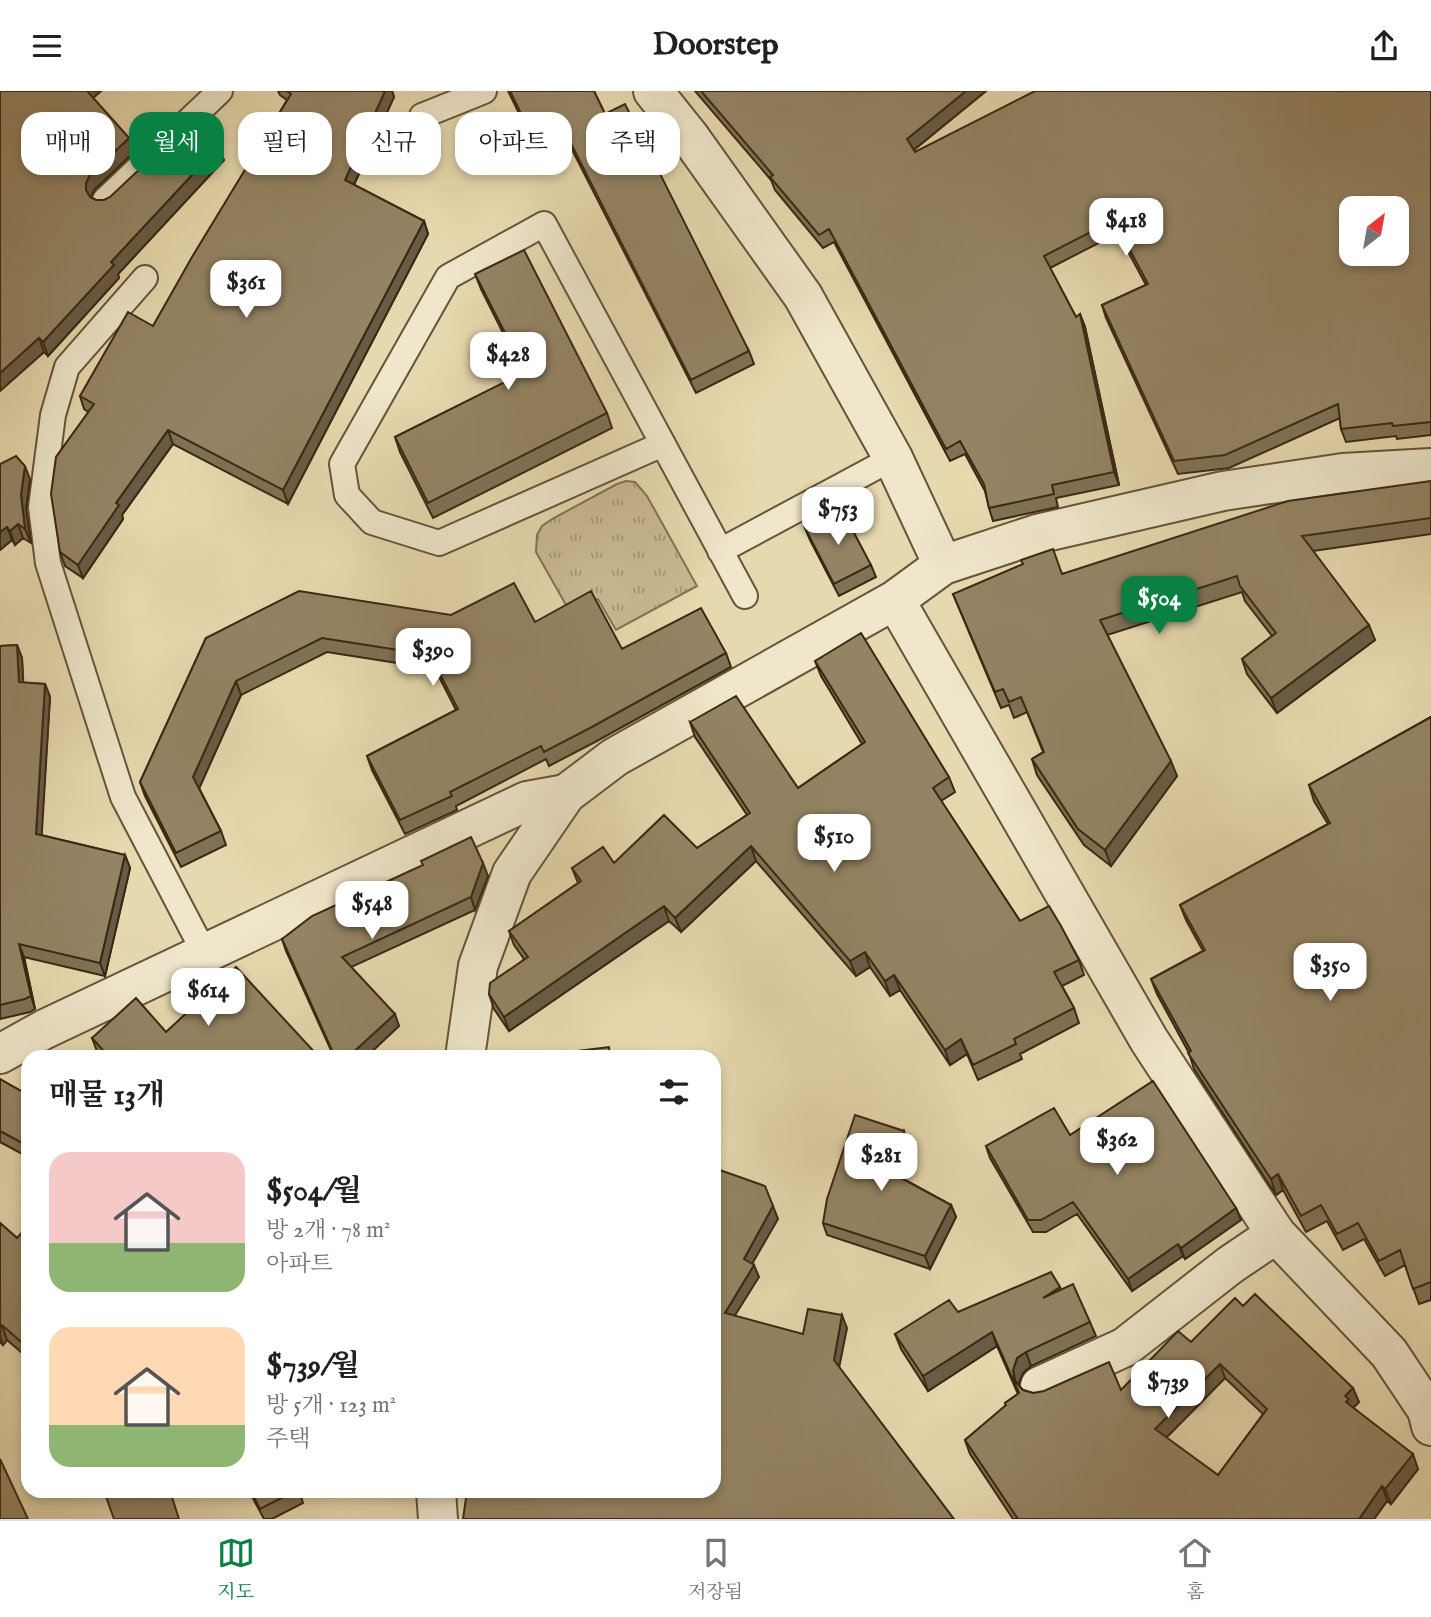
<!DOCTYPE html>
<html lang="ko">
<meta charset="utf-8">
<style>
:root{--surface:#fff;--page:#f6f6f6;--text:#202124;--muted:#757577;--line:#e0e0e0;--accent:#0b8043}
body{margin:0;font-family:"IM FELL English","Noto Serif KR",serif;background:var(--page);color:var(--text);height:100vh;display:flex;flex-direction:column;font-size:26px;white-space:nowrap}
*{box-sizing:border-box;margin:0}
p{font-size:23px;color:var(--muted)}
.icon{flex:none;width:38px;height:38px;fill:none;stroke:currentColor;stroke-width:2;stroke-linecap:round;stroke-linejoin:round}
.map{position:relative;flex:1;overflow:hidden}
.details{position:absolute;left:21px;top:959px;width:700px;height:448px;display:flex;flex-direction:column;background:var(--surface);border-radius:21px;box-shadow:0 4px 10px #0003}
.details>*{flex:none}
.top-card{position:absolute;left:21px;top:21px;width:700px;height:63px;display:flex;gap:14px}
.needle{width:46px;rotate:31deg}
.fabs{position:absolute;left:1339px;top:105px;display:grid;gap:14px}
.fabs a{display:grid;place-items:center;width:70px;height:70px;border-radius:14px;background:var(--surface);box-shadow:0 4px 10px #0003;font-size:35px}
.price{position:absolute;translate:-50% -60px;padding:0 16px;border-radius:14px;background:#fff;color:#222;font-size:23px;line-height:46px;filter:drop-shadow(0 2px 4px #0008)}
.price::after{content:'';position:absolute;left:50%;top:42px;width:21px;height:16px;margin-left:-10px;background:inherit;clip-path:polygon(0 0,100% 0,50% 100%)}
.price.current{background:var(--accent);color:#fff}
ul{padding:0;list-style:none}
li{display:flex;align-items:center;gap:21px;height:175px;padding:0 28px}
li span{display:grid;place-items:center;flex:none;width:196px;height:140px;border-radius:21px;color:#555}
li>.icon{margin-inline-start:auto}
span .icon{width:84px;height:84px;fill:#fffc;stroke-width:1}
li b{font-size:30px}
h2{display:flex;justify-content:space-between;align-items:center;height:84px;padding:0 28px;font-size:30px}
.chip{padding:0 24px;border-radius:21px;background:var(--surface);box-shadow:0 4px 10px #0003;font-size:24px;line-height:63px}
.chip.current{background:var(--accent);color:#fff}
header{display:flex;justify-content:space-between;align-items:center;height:91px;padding:0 28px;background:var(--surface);font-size:32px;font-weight:700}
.tabs{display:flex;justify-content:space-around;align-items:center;height:98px;border-top:2px solid var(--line);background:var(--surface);font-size:19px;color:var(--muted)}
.tabs a{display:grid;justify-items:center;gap:4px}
.tabs .current{color:var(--accent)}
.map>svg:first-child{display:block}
.grass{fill:url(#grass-tufts);stroke:#827254;stroke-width:2}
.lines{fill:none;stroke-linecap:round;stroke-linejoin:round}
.service-casing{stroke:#65543a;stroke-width:28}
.minor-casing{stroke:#65543a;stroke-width:42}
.tertiary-casing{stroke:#65543a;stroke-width:42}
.service{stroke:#efe6cb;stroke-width:24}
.minor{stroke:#efe6cb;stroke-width:38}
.tertiary{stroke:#efe6cb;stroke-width:38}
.wall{fill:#7f7256;stroke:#3a2813;stroke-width:2;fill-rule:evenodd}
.shaded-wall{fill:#685c46;stroke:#3a2813;stroke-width:2}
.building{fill:#948464;stroke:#3a2813;stroke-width:2;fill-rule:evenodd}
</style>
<header><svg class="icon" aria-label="menu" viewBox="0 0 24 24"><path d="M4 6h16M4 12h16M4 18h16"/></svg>Doorstep<svg class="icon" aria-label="share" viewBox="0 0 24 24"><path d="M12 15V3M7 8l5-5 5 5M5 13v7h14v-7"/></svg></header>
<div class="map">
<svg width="1431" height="1428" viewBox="0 0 1431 1428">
<defs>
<pattern id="grass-tufts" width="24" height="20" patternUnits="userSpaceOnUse" patternTransform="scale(1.75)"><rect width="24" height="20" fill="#cabb94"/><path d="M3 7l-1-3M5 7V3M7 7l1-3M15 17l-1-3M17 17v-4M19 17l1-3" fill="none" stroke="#a59878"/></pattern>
</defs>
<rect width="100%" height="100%" fill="#e7d9af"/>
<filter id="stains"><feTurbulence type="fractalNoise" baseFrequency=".00286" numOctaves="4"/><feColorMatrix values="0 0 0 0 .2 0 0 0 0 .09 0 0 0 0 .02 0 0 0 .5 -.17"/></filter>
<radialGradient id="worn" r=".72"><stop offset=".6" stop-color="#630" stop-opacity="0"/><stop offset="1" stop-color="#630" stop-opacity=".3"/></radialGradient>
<path class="grass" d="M626 390 635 391 647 405 697 495 616 539 598 508 571 523 536 461 537 444 542 435 552 428 617 393Z"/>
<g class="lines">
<defs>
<path id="service" d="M422 25 484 0
M105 109 220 0
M145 187 67 276 53 324 41 416 48 472 123 706 205 863
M663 353 439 452 372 431 347 404 342 373 448 186 544 133 745 505
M720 460 893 367"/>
<path id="minor" d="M0 963 45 938 527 710 566 703
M1040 1295 1125 1256 1230 1174 1276 1143"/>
<path id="tertiary" d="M653 0 689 45 803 205 893 367 943 474
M895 509 1149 949 1276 1143 1389 1262 1427 1319 1431 1335
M465 966 478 875 512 782 566 703 615 666 895 509 943 474 1037 443 1223 400 1343 382 1431 377
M436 1400 438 1428"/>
</defs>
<use href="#service" class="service-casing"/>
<use href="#minor" class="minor-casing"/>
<use href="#tertiary" class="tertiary-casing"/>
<use href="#service" class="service"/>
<use href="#minor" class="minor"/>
<use href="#tertiary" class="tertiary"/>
</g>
<path class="wall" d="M0 0H101L93 7 129 47 134 61 95 98 91 106 96 109H104L224 69 118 183 119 187 48 265 44 261 0 300Z
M278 0H392L394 6 354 94 424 130 428 143 288 413 173 353 122 424 123 428 83 487 65 475 60 461 88 321 84 318 80 305 153 235 287 9 280 4Z
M508 0H594L605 23 749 260 754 273 696 302 563 41 535 55Z
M695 0H986L914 59 915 61 1431 0V344L1397 348 1396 345 1346 351 1341 338 1340 327 1229 377 1178 383 1106 227 1102 214 1146 194 1118 142 1050 177 1076 226 1080 223 1085 236 1119 394 1056 407 1058 416 993 430 989 417 985 400 965 363 950 370 834 151 823 157 775 99 771 89Z
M475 183 607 322 612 337 433 427 400 361 395 346 523 282 481 198Z
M0 373 30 388 26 418 31 452 23 447 15 454 12 449 0 459Z
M1431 390V443L1313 460 1375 549 1277 622 1247 583 1242 568 1272 545 1245 510 1242 501 1107 544 1177 685 1111 775 1084 754 1037 684 1032 668 1043 661 1027 621 1014 627 1009 614 1001 617 953 503 1062 483Z
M805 437 871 474 876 486 839 505 810 449Z
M451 524 535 531 622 558 726 562 731 576 595 651 549 675 546 668 456 715 457 719 405 743 372 679 367 665 456 619 435 578 327 561 241 604 199 697 221 740 226 754 181 776 145 705 140 691 206 547Z
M17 554 22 567 23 592 45 593 50 606 41 744 125 764 130 777 105 885 24 866 35 918 30 921 0 928V555Z
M815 570 949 686 955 701 941 710 1020 830 1079 869 1084 884 1062 895 1074 917 1079 932 1020 963 1022 968 978 989 967 963 950 974 900 899 890 905 870 876 856 885 756 770 681 841 669 830 509 940 494 918 489 903 524 868 514 854 509 840 578 792 572 777 614 772 697 757 747 724 695 646 690 631 798 697 862 653 821 585Z
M1431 626V1209L1419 1213 1405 1174 1385 1185 1364 1148 1343 1159 1327 1130 1306 1141 1283 1099 1276 1104 1194 978 1189 962 1157 903 1151 888 1203 860 1186 829 1180 814 1328 733 1314 710 1309 694Z
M488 785 475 819 351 876 399 935 366 966H334L286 860 282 848Z
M166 941 319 966H100L98 963 92 947Z
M0 988 28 1004V1066L0 1051Z
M1070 1044 1236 1117 1241 1129 1185 1168 1183 1165 1132 1200 1077 1123 1046 1141H1033L990 1067 986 1055Z
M908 1052 898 1085 951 1114 956 1126 930 1178 827 1144 823 1132Z
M0 1132 17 1147 28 1142V1267L7 1249 3 1254 0 1251Z
M1060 1196 1061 1199 1090 1231 1096 1245 1031 1275 1023 1282 1018 1294 1023 1299 1033 1302 1121 1299 1243 1215 1359 1311 1353 1317 1418 1378 1391 1413 1387 1410 1374 1428H1013L970 1363 965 1349 1006 1315 1005 1312 1018 1303 997 1255 928 1300 901 1258 895 1243 958 1221ZM1225 1287 1263 1323 1218 1384 1166 1347Z
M249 1400H299L303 1412 272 1428H264Z"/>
<path class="shaded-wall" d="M85 0H101L89 10Z
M385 0H392L394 6 350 102 345 89Z
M966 0H986L911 61 907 48Z
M129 47 134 61 95 98 91 105V113L86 99V92L90 84Z
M219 55 224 69 118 183 119 187 48 265 43 251 111 171Z
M424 130 428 143 288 413 283 399Z
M1080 223 1085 236 1119 394 1114 381Z
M39 247 44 261 0 300V282Z
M168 339 173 353 122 424 123 428 83 487 78 474 116 412Z
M25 375 30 388 26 418 31 452 25 438 21 404Z
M18 433 23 447 15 454 10 440Z
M7 436 12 449 0 459V441Z
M1369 534 1375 549 1277 622 1271 607Z
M17 554 22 567 24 604 19 591Z
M236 590 241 604 198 700 193 686Z
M45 593 50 606 41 756 36 743Z
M1171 670 1177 685 1111 775 1105 759Z
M751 755 756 770 681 841 675 827Z
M125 764 130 777 105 885 100 872Z
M483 772 488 785 475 819 471 806Z
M664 815 669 830 509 940 504 926Z
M19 853 24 866 35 918 31 905Z
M865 861 870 876 856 885 850 870Z
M894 884 900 899 890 905 885 890Z
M395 923 399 935 366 966H348Z
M961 948 967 963 950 974 945 959Z
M714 975 715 977 714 1034Z
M904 1040 908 1052 895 1093 890 1081Z
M1278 1083 1283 1099 1276 1104 1271 1088Z
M951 1114 956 1126 930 1178 925 1165Z
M773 1115 778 1128 748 1180 744 1168Z
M1236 1117 1241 1129 1185 1168 1181 1157Z
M1178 1153 1183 1165 1132 1200 1128 1188Z
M754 1174 759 1186 729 1234 725 1222Z
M842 1224 847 1237 838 1282 834 1269Z
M2 1234 7 1249 3 1254 0 1246V1236Z
M992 1241 997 1255 928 1300 923 1285Z
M1026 1261 1031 1275 1023 1282 1018 1294 1015 1290 1013 1279 1017 1267Z
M1220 1273 1225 1287 1160 1353 1155 1338Z
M1353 1297 1359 1311 1352 1318 1346 1311 1345 1305Z
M1413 1363 1418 1378 1391 1413 1385 1398Z
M1382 1395 1387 1410 1374 1428H1359Z"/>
<path class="building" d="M0 0H87L129 47 90 84 86 92V99L90 106 96 109H104L110 106 192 29 219 55 111 171 114 174 43 251 39 247 0 282Z
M287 0H385L345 89 424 130 283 399 168 339 116 412 119 414 78 474 60 461 51 403 56 366 94 313 80 305 128 221 153 235 192 166 291 3Z
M510 0H594L605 23 625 13 749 260 691 289 558 27 530 41Z
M701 0H966L907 48 915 61 1035 0H1431V331L1393 335 1392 332 1341 338 1338 313 1225 364 1174 370 1102 214 1148 193 1114 129 1044 165 1076 226 1080 223 1114 381 1052 394 1054 403 989 417 984 393 960 350 946 358 829 138 819 144 770 86 773 84ZM1351 117H1396V163H1351Z
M524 159 607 322 428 412 395 346 525 281 475 183Z
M16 365 25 375 21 404 25 438 18 433 10 440 7 436 0 441V373Z
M1431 390V427L1302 445 1369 534 1271 607 1242 568 1276 542 1240 495 1237 485 1100 529 1171 670 1105 759 1078 738 1032 668 1044 661 1021 606 1009 611 1003 598 995 601 953 503 1023 473 1021 469 1053 458 1062 483 1288 410Z
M842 419 871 474 834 493 805 437Z
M514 492 535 531 591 500 622 558 701 517 726 562 590 637 544 661 541 655 450 701 452 705 400 729 367 665 458 618 430 564 322 547 236 590 193 686 221 740 176 762 140 691 206 547 299 500 451 524Z
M861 542 949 686 933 697 1020 830 1049 815 1061 835 1079 869 1054 881 1074 917 1014 948 1016 953 973 974 961 948 945 959 894 884 885 890 865 861 850 870 751 755 675 827 664 815 504 926 489 903 490 892 528 866 509 840 581 790 572 777 603 756 614 772 664 724 697 757 750 722 690 631 736 605 798 697 865 651 815 570Z
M17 554 19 591 45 593 36 743 125 764 100 872 19 853 31 905 25 908 0 914V555Z
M1431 626V1191L1413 1198 1400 1159 1379 1170 1358 1132 1337 1143 1321 1114 1301 1125 1278 1083 1271 1088 1188 962 1191 960 1151 888 1205 859 1180 814 1330 732 1309 694Z
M471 746 483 772 471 806 342 866 395 923 348 966H335L282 848 312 825 423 774 421 770Z
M236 876 319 966H109L92 947 136 907 166 941Z
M609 956 610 966H578V960Z
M671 964 710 965V966H671Z
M0 988 28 1004V1055L0 1040Z
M1153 990 1236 1117 1181 1157 1178 1153 1128 1188 1073 1111 1041 1129H1028L986 1055 1054 1017 1070 1044Z
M855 1024 904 1040 890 1081 951 1114 925 1165 823 1132 827 1108Z
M714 1077 765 1095 773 1115 744 1168 754 1174 725 1222 803 1243 808 1218 842 1224 834 1269 954 1428H463L467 1400H714Z
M0 1132 17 1147 24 1139 28 1142V1257L2 1234 0 1236Z
M1051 1181 1060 1196 1043 1207 1073 1193 1090 1231 1026 1261 1017 1267 1013 1279 1015 1290 1023 1299 1033 1302 1044 1300 1109 1271 1121 1299 1178 1240 1191 1251 1235 1207 1243 1215 1255 1203 1353 1297 1345 1305 1349 1308 1346 1311 1413 1363 1385 1398 1382 1395 1359 1428H1018L965 1349 1006 1314 1005 1312 1019 1302 992 1241 923 1285 895 1243 949 1209 958 1221ZM1220 1273 1267 1318 1218 1384 1155 1338Z
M0 1368 28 1428H0Z
M104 1400H170L179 1428H114Z
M251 1400H295L260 1418Z"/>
<rect width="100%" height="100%" filter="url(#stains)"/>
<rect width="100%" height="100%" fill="url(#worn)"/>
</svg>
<div class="fabs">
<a><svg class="needle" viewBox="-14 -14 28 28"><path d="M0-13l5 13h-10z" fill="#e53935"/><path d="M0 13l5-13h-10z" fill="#757577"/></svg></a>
</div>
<b class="price" style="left:1126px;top:167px">$418</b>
<b class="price" style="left:246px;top:229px">$361</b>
<b class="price" style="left:508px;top:301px">$428</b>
<b class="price" style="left:838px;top:456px">$753</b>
<b class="price current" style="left:1159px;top:545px">$504</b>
<b class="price" style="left:433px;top:597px">$390</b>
<b class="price" style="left:834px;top:783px">$510</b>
<b class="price" style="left:372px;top:850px">$548</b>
<b class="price" style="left:1330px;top:912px">$350</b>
<b class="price" style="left:208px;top:937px">$614</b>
<b class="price" style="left:1117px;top:1086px">$362</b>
<b class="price" style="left:881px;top:1102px">$281</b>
<b class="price" style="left:1168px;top:1329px">$739</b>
<div class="top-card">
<a class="chip">매매</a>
<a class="chip current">월세</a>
<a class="chip">필터</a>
<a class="chip">신규</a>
<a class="chip">아파트</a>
<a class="chip">주택</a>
</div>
<section class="details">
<h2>매물 13개<svg class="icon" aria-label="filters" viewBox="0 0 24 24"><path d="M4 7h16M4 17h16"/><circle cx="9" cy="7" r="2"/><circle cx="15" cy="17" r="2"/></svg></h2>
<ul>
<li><span style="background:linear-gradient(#f6c9c9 65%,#8fb573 0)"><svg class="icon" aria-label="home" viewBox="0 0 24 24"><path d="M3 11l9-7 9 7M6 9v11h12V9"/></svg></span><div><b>$504/월</b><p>방 2개 · 78 m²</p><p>아파트</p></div></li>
<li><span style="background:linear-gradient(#ffd9b3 70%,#8fb573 0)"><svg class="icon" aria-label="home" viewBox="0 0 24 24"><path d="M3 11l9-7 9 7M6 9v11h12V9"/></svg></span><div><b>$739/월</b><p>방 5개 · 123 m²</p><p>주택</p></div></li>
</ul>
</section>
</div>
<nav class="tabs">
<a class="current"><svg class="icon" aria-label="map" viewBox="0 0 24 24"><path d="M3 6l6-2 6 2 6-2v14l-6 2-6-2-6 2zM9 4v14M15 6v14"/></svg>지도</a>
<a><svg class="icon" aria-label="saved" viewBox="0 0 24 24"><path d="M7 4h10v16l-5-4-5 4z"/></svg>저장됨</a>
<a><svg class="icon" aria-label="home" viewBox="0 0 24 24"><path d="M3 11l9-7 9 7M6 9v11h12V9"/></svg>홈</a>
</nav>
